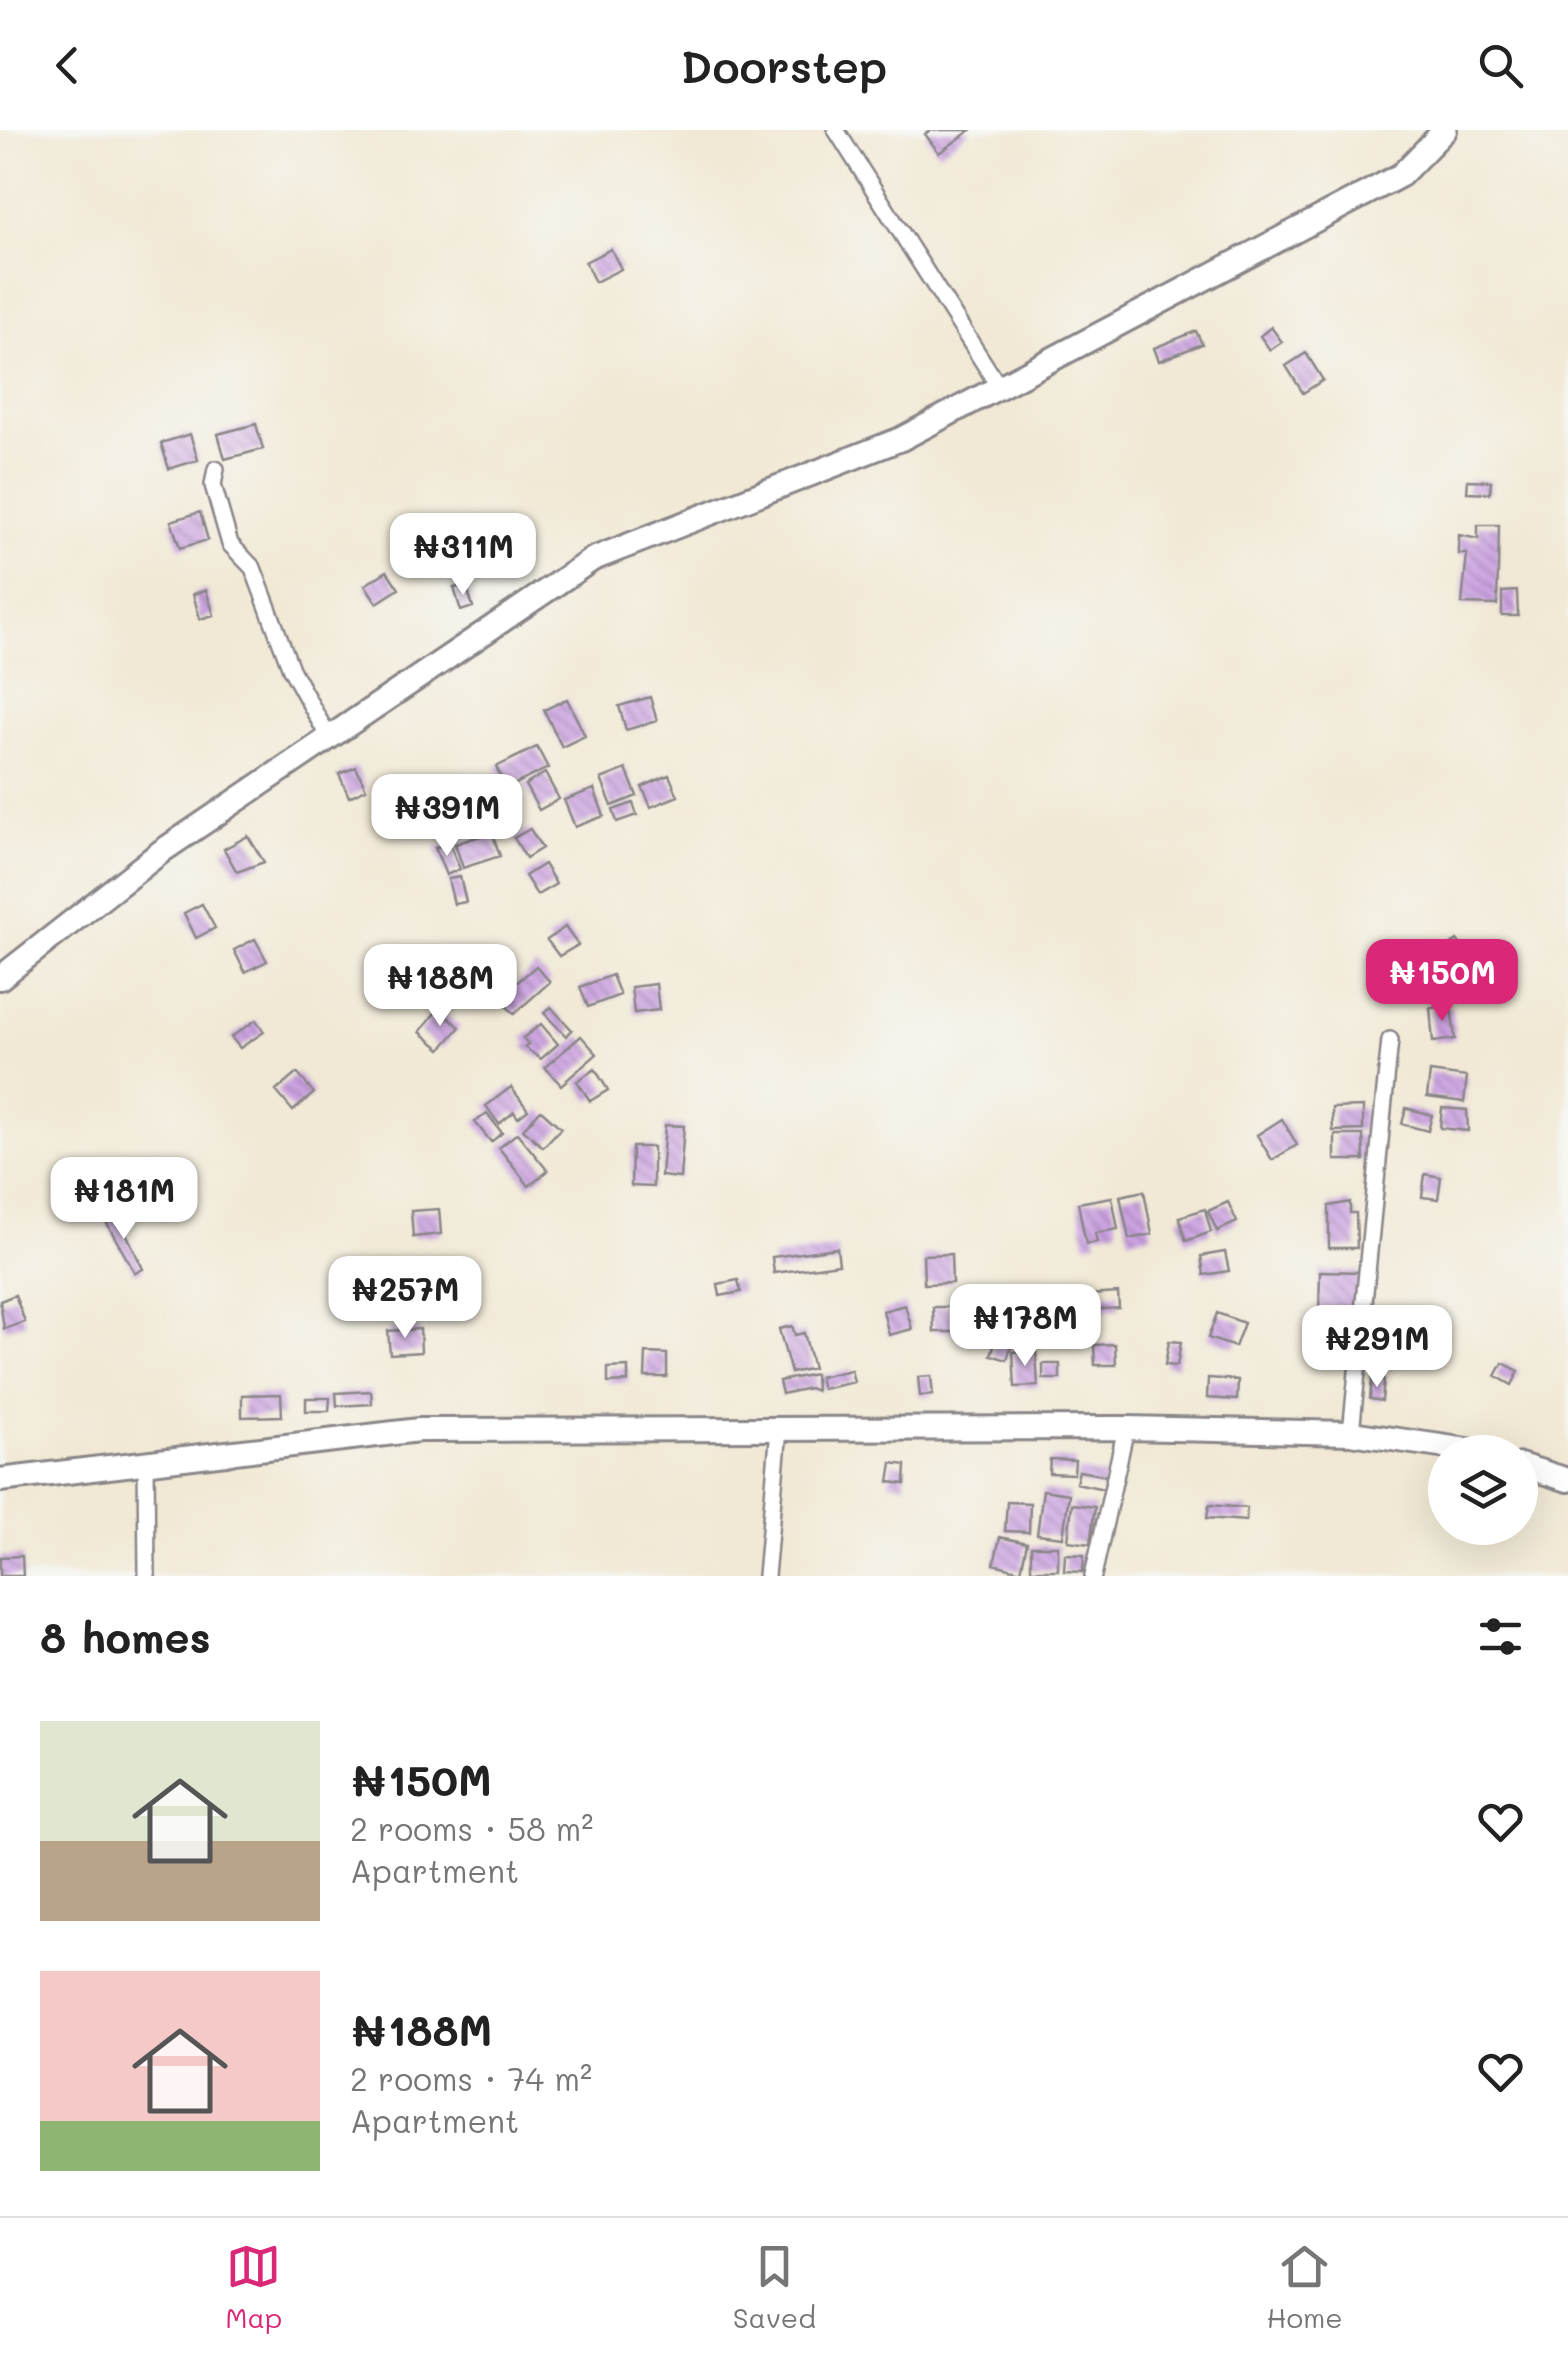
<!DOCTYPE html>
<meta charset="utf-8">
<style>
:root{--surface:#fff;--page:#f6f6f6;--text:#222;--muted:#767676;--line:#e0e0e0;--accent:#db2777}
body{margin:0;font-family:Mali,sans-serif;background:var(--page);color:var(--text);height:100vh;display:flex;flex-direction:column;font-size:38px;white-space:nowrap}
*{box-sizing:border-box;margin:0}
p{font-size:32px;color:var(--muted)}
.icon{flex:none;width:55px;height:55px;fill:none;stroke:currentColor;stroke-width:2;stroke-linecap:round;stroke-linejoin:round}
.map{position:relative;height:1446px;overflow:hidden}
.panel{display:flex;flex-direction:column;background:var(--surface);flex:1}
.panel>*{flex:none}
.buttons{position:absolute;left:1428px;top:1305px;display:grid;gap:20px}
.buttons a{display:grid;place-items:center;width:110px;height:110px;border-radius:50%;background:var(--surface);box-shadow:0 10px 40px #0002;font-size:50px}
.price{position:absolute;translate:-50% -85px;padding:0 22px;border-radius:20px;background:#fff;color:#222;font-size:32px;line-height:65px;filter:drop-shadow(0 2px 5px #0008)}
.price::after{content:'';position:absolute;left:50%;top:60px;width:30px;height:22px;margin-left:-15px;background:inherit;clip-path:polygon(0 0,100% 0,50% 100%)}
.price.on{background:var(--accent);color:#fff}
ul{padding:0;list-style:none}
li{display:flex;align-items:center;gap:30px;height:250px;padding:0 40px}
li span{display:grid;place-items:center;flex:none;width:280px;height:200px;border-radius:0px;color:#555}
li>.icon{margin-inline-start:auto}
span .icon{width:120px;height:120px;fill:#fffc;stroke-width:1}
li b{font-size:42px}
h2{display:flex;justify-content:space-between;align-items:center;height:120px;padding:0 40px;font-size:42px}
header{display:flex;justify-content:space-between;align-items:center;height:130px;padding:0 40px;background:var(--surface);font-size:45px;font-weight:600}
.tabs{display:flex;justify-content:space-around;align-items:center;height:140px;border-top:2px solid var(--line);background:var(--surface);font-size:28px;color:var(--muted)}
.tabs a{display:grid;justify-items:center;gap:5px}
.tabs .on{color:var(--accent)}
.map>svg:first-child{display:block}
.building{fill:url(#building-back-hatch)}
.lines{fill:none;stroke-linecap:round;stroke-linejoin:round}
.minor-casing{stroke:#8a8688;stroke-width:20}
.secondary-casing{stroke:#8a8688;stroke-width:28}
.minor{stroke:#fff;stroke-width:15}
.secondary{stroke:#fff;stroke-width:22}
</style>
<header><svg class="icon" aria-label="back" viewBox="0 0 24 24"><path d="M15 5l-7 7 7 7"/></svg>Doorstep<svg class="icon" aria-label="search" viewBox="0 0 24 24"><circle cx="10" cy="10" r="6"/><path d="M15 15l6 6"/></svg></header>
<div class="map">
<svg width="1568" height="1446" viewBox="0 0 1568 1446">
<defs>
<pattern id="building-back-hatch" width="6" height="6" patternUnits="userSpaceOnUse" patternTransform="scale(2.5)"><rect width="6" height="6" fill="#cca3e1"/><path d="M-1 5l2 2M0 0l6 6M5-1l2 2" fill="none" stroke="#a584b8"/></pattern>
</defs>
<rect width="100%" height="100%" fill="#f6f6f2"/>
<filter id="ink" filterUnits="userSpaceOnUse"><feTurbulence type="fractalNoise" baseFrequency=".01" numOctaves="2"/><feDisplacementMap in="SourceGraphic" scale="20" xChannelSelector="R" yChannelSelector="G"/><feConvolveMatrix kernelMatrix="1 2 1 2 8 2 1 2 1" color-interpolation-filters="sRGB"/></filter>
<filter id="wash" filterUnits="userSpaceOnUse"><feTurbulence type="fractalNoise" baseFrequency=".0048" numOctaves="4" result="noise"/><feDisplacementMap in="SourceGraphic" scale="40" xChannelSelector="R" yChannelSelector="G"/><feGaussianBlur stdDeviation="2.25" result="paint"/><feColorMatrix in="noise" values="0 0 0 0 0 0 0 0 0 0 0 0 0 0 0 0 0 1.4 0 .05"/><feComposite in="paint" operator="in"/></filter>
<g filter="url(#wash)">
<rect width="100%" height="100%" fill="#f1e9d5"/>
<g id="blocks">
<path class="building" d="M931 0H971L939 23 925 4Z
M611 119 621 139 595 152 585 132Z
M1271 197 1282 212 1270 220 1260 206Z
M1196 201 1202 214 1159 231 1154 218Z
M1306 223 1323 250 1303 263 1286 236Z
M256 294 263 319 225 329 218 304Z
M190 304 198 330 169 339 161 313Z
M1468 350 1491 351 1490 363 1467 362Z
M200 382 208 410 180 418 171 391Z
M1478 395H1499L1497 475 1462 474 1467 424H1459V405L1478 409Z
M387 441 399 459 377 473 365 455Z
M466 455 473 477 461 481 454 458Z
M206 460 214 485 200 489 193 464Z
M1517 461 1518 486H1502V462Z
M650 567 657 591 626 600 619 576Z
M567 569 585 606 562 617 544 580Z
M537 617 548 638 507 658 496 637Z
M356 637 366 659 349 667 339 644Z
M626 639 637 666 612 676 601 649Z
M545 643 559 669 539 680 525 655Z
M669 645 678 666 651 677 642 657Z
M594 659 604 686 575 697 564 670Z
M633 673 637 685 617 692 613 680Z
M474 677 481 697 458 705 452 684Z
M530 699 542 718 526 728 514 708Z
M492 702 500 726 463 738 455 714Z
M248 706 264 732 237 742 224 719Z
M449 712 460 739 446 745 435 718Z
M544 734 556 754 537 765 525 746Z
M460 747 466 772 454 774 448 749Z
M202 774 215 798 196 808 184 783Z
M565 797 578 815 559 826 547 810Z
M255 809 267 831 245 842 234 820Z
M1457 810 1467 823 1441 844 1431 831Z
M536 836 550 852 514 884 499 868Z
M612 845 620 865 588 877 580 857Z
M656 854 659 880 634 883 631 857Z
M1451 876 1455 909 1433 912 1430 878Z
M551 877 572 900 566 906 544 883Z
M438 879 460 897 441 919 420 902Z
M256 890 264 902 240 918 231 907Z
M541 894 558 914 541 929 524 917 528 914 523 908Z
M581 906 597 924 561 955 545 937Z
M595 939 608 960 590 971 577 951Z
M1430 942 1467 947 1464 972 1427 967Z
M297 943 314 963 293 981 276 961Z
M511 957 528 980 518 988 514 982 499 994 486 976Z
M1363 977V1000L1333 1001 1332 978Z
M1406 978 1432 985 1428 1001 1402 994Z
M1442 978 1467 980 1468 1001 1440 998Z
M541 980 561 998 543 1017 523 999Z
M487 983 502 1003 491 1012 475 992Z
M1282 989 1297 1015 1272 1030 1257 1005Z
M665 995 684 996 680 1048 661 1046Z
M517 1003 548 1041 529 1056 499 1018Z
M1335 1005H1363L1364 1030H1335Z
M632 1017H653V1057L631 1056Z
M1425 1044 1441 1047 1438 1069 1422 1067Z
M1144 1061 1152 1104 1129 1109 1120 1066Z
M1112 1067 1118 1099 1095 1103 1097 1112 1086 1114 1078 1073Z
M1228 1072 1237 1092 1217 1101 1208 1081Z
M1350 1072V1083H1356L1357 1118H1329V1076Z
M439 1079 441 1104 413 1107 411 1081Z
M1205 1079 1211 1102 1186 1111 1179 1087Z
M117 1084 143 1139 135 1143 105 1090Z
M837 1118 839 1134 774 1143 772 1127Z
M1225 1122 1229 1141 1204 1145 1201 1126Z
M951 1124 952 1153 924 1154 923 1125Z
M1320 1141 1360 1142 1358 1188 1319 1187Z
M738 1150 741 1162 720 1166 718 1154Z
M1118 1163 1119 1178 1089 1180 1088 1165Z
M15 1165 25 1192 4 1199 0 1171Z
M1011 1166 1030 1167 1029 1186H1010Z
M905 1175 912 1199 889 1205 883 1181Z
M933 1177H961V1202H934Z
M1217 1183 1244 1193 1235 1217 1208 1208Z
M1381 1185 1404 1187 1403 1205 1379 1202Z
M792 1196 795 1205 804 1203 813 1238 791 1243 779 1199Z
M420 1199 421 1222 390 1224 388 1201Z
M997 1206 1013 1211 1007 1230 991 1225Z
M1169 1211 1181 1212 1177 1236 1165 1235Z
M1115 1214 1116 1235H1095L1094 1215Z
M1036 1221 1038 1256 1015 1257 1013 1222Z
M646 1223 667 1224V1247H645Z
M1503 1233 1519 1241 1512 1255 1496 1246Z
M1043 1234H1060V1249H1043Z
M628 1237V1252L608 1253V1238Z
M851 1240 854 1252 822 1259 819 1247Z
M815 1244 816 1261 809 1258 782 1264 779 1251Z
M931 1246 933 1265 920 1266 918 1247Z
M1208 1248 1238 1250 1237 1270 1207 1268Z
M1372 1249 1384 1250 1382 1271 1370 1269Z
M371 1261 372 1274 337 1276 336 1263Z
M281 1264 282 1286 242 1287V1265Z
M306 1268H330L329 1281H306Z
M1050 1329 1075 1330 1074 1344 1049 1343Z
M892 1333 906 1335 905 1354 889 1352Z
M1079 1341 1107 1346 1104 1359 1076 1353Z
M1043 1360 1069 1364 1063 1407 1037 1404Z
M1007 1372 1030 1373 1029 1402 1005 1401Z
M1072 1374 1095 1377 1090 1414 1068 1411Z
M1209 1375 1247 1378 1246 1391 1207 1388Z
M1000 1407 1027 1413 1021 1441 994 1434Z
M1031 1416H1058V1440H1031Z
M1065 1424 1084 1425 1083 1442 1064 1441Z
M22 1426 23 1446H0V1427Z"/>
</g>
</g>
<g filter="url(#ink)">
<use href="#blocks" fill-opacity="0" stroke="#8a8688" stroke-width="2.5"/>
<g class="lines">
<defs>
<path id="minor" d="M836 0 999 257
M216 339 213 355 230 414 253 438 291 539 329 608
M1351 1303 1390 910
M146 1331 147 1446
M766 1446 779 1299
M1093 1446 1126 1298"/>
<path id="secondary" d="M0 848 162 721 593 429 901 309 1401 45 1445 0
M1520 1335 1568 1350
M0 1350 419 1300 1126 1298 1351 1303 1481 1322"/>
</defs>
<use href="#minor" class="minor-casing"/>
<use href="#secondary" class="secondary-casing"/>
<use href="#minor" class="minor"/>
<use href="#secondary" class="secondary"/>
</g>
</g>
</svg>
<div class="buttons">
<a><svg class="icon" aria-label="layers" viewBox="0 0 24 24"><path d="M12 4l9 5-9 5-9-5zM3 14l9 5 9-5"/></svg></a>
</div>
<b class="price" style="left:463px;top:468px">₦311M</b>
<b class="price" style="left:447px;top:729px">₦391M</b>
<b class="price on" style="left:1442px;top:894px">₦150M</b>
<b class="price" style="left:440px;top:899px">₦188M</b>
<b class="price" style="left:124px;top:1112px">₦181M</b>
<b class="price" style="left:405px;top:1211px">₦257M</b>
<b class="price" style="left:1025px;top:1239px">₦178M</b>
<b class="price" style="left:1377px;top:1260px">₦291M</b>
</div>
<section class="panel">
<h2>8 homes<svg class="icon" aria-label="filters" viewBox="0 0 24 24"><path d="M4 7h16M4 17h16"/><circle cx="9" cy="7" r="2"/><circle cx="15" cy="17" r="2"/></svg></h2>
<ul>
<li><span style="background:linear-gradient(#dfe7d0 60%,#b9a48a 0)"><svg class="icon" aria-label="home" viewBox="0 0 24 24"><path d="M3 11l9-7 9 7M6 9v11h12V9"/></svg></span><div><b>₦150M</b><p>2 rooms · 58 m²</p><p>Apartment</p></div><svg class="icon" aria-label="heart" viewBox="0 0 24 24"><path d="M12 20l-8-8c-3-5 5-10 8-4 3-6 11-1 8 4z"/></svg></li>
<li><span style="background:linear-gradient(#f6c9c9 75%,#8fb573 0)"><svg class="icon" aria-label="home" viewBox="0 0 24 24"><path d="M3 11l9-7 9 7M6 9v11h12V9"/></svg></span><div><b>₦188M</b><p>2 rooms · 74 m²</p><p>Apartment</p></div><svg class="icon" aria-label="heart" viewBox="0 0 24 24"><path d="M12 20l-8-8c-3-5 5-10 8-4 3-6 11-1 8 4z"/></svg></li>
</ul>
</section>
<nav class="tabs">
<a class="on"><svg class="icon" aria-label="map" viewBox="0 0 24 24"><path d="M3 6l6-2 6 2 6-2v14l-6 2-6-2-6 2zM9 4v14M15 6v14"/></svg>Map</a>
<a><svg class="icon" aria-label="saved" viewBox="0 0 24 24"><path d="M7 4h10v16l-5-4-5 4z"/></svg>Saved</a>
<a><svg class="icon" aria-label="home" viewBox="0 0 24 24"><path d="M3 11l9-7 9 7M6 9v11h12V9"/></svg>Home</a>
</nav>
